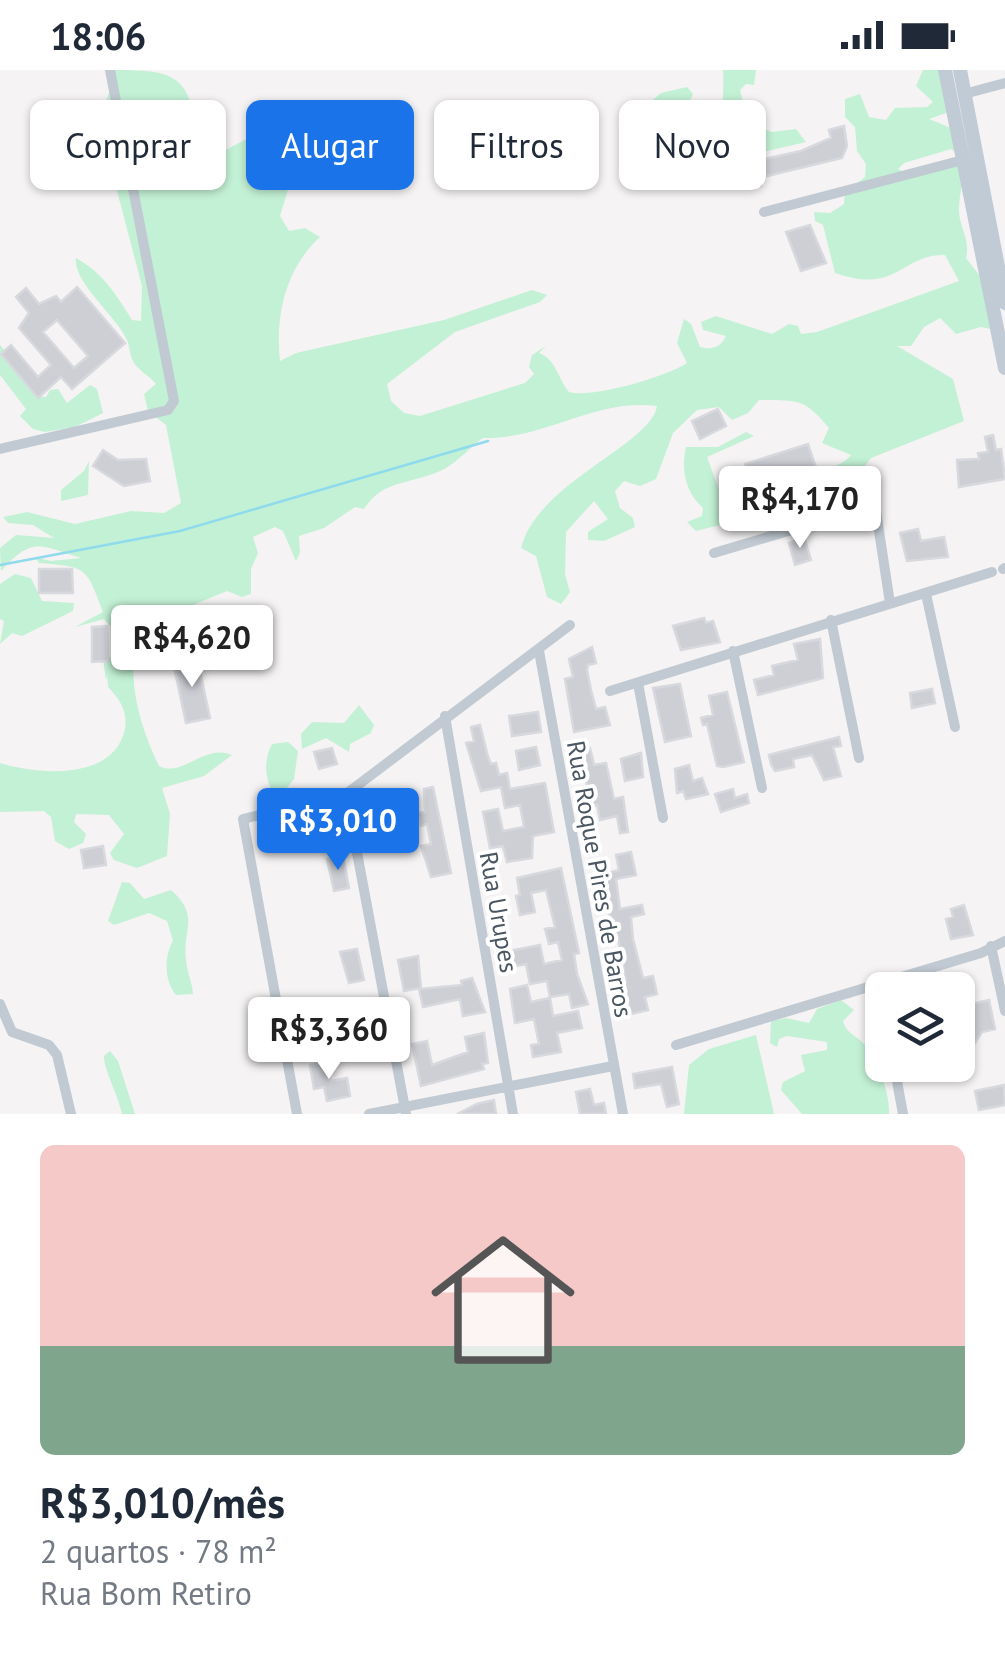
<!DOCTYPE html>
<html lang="pt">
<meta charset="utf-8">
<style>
:root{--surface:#fff;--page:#f2f2f3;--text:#1f2937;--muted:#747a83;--line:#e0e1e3;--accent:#1a73e8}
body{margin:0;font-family:"PT Sans",sans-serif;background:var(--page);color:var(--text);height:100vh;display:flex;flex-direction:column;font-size:38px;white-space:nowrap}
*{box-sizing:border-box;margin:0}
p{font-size:32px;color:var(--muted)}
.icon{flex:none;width:55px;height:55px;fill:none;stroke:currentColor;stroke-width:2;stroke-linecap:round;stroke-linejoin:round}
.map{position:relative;height:1044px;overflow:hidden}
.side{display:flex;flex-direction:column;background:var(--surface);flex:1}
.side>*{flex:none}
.hud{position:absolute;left:30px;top:30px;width:945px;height:90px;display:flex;gap:20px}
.tools{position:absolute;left:865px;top:902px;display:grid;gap:20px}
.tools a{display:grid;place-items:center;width:110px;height:110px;border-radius:15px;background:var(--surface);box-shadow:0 2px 8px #0004;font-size:50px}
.price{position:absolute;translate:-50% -85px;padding:0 22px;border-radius:10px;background:#fff;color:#222;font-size:32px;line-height:65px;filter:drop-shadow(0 2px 5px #0008)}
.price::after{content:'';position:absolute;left:50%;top:60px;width:30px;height:22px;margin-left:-15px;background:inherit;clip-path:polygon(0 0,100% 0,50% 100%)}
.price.active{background:var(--accent);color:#fff}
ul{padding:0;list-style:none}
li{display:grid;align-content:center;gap:20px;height:530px;padding:0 40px}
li+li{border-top:2px solid var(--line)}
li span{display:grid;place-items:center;height:310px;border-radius:15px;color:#555}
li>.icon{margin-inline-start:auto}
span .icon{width:180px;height:180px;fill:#fffc;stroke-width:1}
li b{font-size:42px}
.tag{padding:0 35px;border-radius:15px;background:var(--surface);box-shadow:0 2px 8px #0004;font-size:35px;line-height:90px}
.tag.active{background:var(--accent);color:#fff}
.status{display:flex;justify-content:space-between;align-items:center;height:70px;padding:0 50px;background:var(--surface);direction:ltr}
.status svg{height:28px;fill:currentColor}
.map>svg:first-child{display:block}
.green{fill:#c3f1d5}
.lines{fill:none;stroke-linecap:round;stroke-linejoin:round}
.stream{stroke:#90daee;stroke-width:2.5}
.building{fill:#cdcfd5;stroke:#d7d9de;stroke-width:2.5;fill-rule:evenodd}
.minor{stroke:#c1cad2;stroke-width:10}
.secondary{stroke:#c1cbd6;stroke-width:14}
.labels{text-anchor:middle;stroke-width:8;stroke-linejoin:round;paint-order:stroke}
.street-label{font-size:25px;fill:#4a5661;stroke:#fff}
</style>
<div class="status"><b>18:06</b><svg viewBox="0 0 49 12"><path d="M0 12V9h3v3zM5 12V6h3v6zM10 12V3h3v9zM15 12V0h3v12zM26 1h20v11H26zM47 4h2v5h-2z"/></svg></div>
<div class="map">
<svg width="1005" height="1044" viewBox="0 0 1005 1044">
<rect width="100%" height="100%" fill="#f5f3f3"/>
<path class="green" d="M110 0C162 0 193 0 193 58L112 79 105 33 113 13Z
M723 0H756L754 15 746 14 740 20 748 53 772 62 796 59 806 72 750 85 727 75C718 59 725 21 723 0Z
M923 0H944L949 42 929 49 956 60V83L951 79 904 93 898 99 906 103 957 89C966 114 960 115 959 138 958 156 971 169 966 188L980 206 990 259 981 257 956 264 940 248 924 257 911 276H897L953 309 964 351 871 388 858 405 777 428 736 451 696 461 687 452 702 446 703 438C685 422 681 400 686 377H718L746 362 754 366 707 387 721 425 734 436C750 433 768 417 784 409 806 398 834 405 851 385L822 373 829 358C803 327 798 331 759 330L748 343 732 350 719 337 697 340 673 363 656 409 640 416 624 411 615 421 620 438 633 448 635 457 604 471 588 470V462L608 449 594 431 566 462 565 504 570 522 561 534 547 527 536 486 521 478C538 412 651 375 657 336 595 328 544 370 483 368 471 377 459 390 446 398 416 415 384 407 364 439L355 437 324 458 299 466 300 483 296 491 283 461 275 457 253 467 258 483 251 499V524L242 527 227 521 144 555C121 598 140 657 159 696 183 708 204 673 232 685L204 706 162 718 170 744 167 786 137 798 114 790 110 783 124 764 109 745 76 744 74 752 86 764 83 773 69 779 55 771 51 747 44 741 0 742V693C39 705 114 711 125 659 128 642 120 629 108 617L107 605 106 610 103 589 111 587 116 567 112 558 104 549 75 557 103 542C86 497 88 497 39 493L35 487 51 491 81 488C41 476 33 465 1 501L0 478 16 465 54 468 33 455 8 453 3 447 27 442 75 454 131 441 164 443 181 433 166 355 148 341 144 324 156 314C150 306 137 300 133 291 129 284 130 275 126 268 113 243 73 212 76 188 104 204 115 223 132 250L141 251 142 216 111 98 117 84 165 72 224 81 261 61 292 62 307 101 290 113 280 146 289 161 305 158 320 167C286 198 275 245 280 291L296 283 444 250 532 220 547 225 540 232 455 262 387 314 391 331 404 343 420 346 525 313 534 304 529 297 532 285 546 276 539 283C556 289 558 309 569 322 590 329 669 306 687 293L677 273 684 249 691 254 700 277C712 280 720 278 726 266L703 260 701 252 716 246 772 264 789 254 798 256 801 264 817 262 959 211 945 185C901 184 898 225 835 203L823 155 815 151 814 142 830 143 844 134 845 123 865 107 866 94 857 81 855 57 845 47V29L860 24 869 47 886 50 895 38 927 37 933 32 916 16Z
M687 17 693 24 686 40 690 62 668 72 651 67 646 51 647 35 661 23Z
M326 30 334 33 331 54H313V43L301 45 294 39 296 34Z
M586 54 598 60 588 100 544 93 529 96 521 91V86C541 68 566 70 586 54Z
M0 275 29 311 35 326 46 327 50 320 58 319 67 333 90 315 97 319 103 343 75 357 45 362 33 359 20 346 26 339 0 305Z
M89 391 88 425 61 431V420L84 401Z
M15 504 31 508 42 531 74 533 73 541 22 566 12 563 0 574 4 551 0 549V514Z
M359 635 374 655 371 663 350 674 349 682 326 668 302 679 301 664 312 652 344 653Z
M288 672 298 681 294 709 283 723 274 725C265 709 263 691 272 674Z
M122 812 130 813 144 829 171 820C201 847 182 859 186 890 187 902 192 912 193 924L176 925C164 911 164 886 173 871L167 851 149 843 114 855 108 851Z
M841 930 854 940 843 951C847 965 857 965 865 975 878 991 890 1024 889 1044H802L781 1020 783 1012 805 1001 801 985 827 980V972L787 966 779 969 777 977 770 973 771 951 786 948 809 953 817 939Z
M756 965 774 1044H684L689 995 709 979Z
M110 981 118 991 135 1044H122C118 1024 104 1001 104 986Z"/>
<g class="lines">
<path class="stream" d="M0 495 180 461 488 371"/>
</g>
<path class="building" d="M383 37 389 56 373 62 366 43Z
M844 56 847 76 842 88 763 107 761 116 751 118 746 93 801 81 831 68 829 60Z
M333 78 337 101 317 105 312 82Z
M810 155 826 193 801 201 786 162Z
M77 217 125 273 72 319 61 307 38 328 1 284 11 275 38 307 51 295 19 258 29 243 16 227 26 218 39 234 56 226 61 232ZM57 250 88 286 74 298 43 262Z
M718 339 726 356 700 369 692 351Z
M993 365 996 380 1001 379 1005 409 959 417 957 390 979 389 978 383 988 382 985 367Z
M808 374 817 401 754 421 745 394Z
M103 380 118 390 146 389 150 411 124 416 105 404 93 396Z
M918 459 921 471 944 467 948 487 907 491 900 463Z
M804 467 811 490 795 495 789 473Z
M39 499H72L73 523H39Z
M704 548 706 553 713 551 720 572 681 580 673 556Z
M107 556 108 591 92 592V557Z
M820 569 823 608 758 625 754 610 774 605 772 596 798 590 794 574Z
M592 577 596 593 588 595 587 600 591 620 596 639 605 637 610 655 574 662 565 609 573 607 569 589Z
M197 587 210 648 186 653 173 592Z
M680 614 691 666 665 672 653 618Z
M932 619 935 633 912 638 910 623Z
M727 622 744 692 723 697 717 696 707 654 703 655 701 648 713 645 709 626Z
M538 642 541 662 512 666 509 646Z
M480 655 488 687 491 694 496 693 499 705 507 703 510 719 545 713 554 762 533 766 532 788 507 792 503 776 490 778 483 742 498 739 503 761 524 757 520 735 505 738 501 717 481 721 466 673 474 671 471 657Z
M839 667 841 676 833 677 841 706 824 710 812 685 793 689 794 697 775 701 771 694 769 685Z
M536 677 540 695 519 700 516 681Z
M332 678 337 694 319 699 314 682Z
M590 678 594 695 606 693 614 729 623 727 628 762 620 763 617 746 600 750 597 735 593 736 577 680Z
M641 683 643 707 625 711 621 689Z
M689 695 693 711 702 708 708 724 686 729 683 721 677 723 675 699Z
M433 717 451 803 431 807 421 776 431 774 427 754 421 756 418 743 425 742 424 719Z
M733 719 735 728 747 724 749 733 721 742 715 724Z
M103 776 106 795 84 798 81 780Z
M631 782 636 805 616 809 620 839 642 835 644 844 631 847 633 869 643 908 653 906 657 924 645 927 648 940 631 944 627 927 618 928 616 914 626 912 618 868 598 812 606 810 605 804 619 800 616 785Z
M343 786 349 818 334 821 327 789Z
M561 798 579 883 574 884 577 904 588 934 572 938 569 924 550 927 547 911 530 914 526 894 507 898 504 882 540 875 544 894 562 890 558 872 549 874 545 859 555 857 546 820 531 823 535 842 520 845 516 826 520 825 517 808Z
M964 835 973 865 951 869 946 849 953 847 951 839Z
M357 879 364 910 349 913 340 882Z
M418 886 421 918 404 921 398 890Z
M472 908 485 942 463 946 460 929 423 937 419 919 462 915 461 911Z
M527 915 531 932 550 928 553 946 578 941 582 958 557 963 561 982 533 987 531 975 539 974 534 949 515 953 510 919Z
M989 930 995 959 982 962 971 979 958 970V937Z
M319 936 324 957 307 961 303 940Z
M351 948 355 968 374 965 376 979 331 992 327 974 340 971 336 951Z
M484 963 488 993 482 994 484 999 421 1016 412 974 427 971 432 995 468 982 465 967Z
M327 992 331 1011 347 1008 350 1026 327 1031 324 1017 314 1019 310 995Z
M672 997 679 1034 667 1037 661 1014 635 1018 633 1004Z
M1004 1015 1005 1035 979 1040 975 1021Z
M590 1019 594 1035 604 1033 606 1044H580L576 1022Z
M494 1030 496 1044H457L477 1034Z"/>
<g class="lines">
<path class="minor" d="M964 24 1005 13
M764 142 963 90
M0 379 168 340 174 331 110 0
M714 483 875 435 890 533
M1003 499 1005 498
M926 524 955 657
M831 550 859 688
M539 581 623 1044
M733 581 762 718
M638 613 663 748
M610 621 992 502
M445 646 513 1044
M346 724 406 1044
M991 876 1005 941
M879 914 882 935
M0 934 12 962 49 975 57 985 71 1044
M676 975 981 883 1005 871
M894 995 903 1044
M297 1044 243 749 346 724 570 555
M369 1044 613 996"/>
<path class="secondary" d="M945 0 1005 298
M960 0 1005 233"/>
</g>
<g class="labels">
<g class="street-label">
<text transform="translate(600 809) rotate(80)" y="9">Rua Roque Pires de Barros</text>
<text transform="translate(499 842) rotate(80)" y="9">Rua Urupes</text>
</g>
</g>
</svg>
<div class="tools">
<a><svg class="icon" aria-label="layers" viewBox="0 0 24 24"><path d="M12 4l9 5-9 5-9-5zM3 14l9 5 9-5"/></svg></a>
</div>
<b class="price" style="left:800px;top:481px">R$4,170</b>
<b class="price" style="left:192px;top:620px">R$4,620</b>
<b class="price active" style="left:338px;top:803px">R$3,010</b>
<b class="price" style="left:329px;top:1012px">R$3,360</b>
<div class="hud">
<a class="tag">Comprar</a>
<a class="tag active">Alugar</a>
<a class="tag">Filtros</a>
<a class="tag">Novo</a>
</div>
</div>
<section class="side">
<ul>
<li><span style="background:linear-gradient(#f6c9c9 65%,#7fa58c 0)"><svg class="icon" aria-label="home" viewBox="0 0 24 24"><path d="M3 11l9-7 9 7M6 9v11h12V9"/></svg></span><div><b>R$3,010/mês</b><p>2 quartos · 78 m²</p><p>Rua Bom Retiro</p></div></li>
</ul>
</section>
